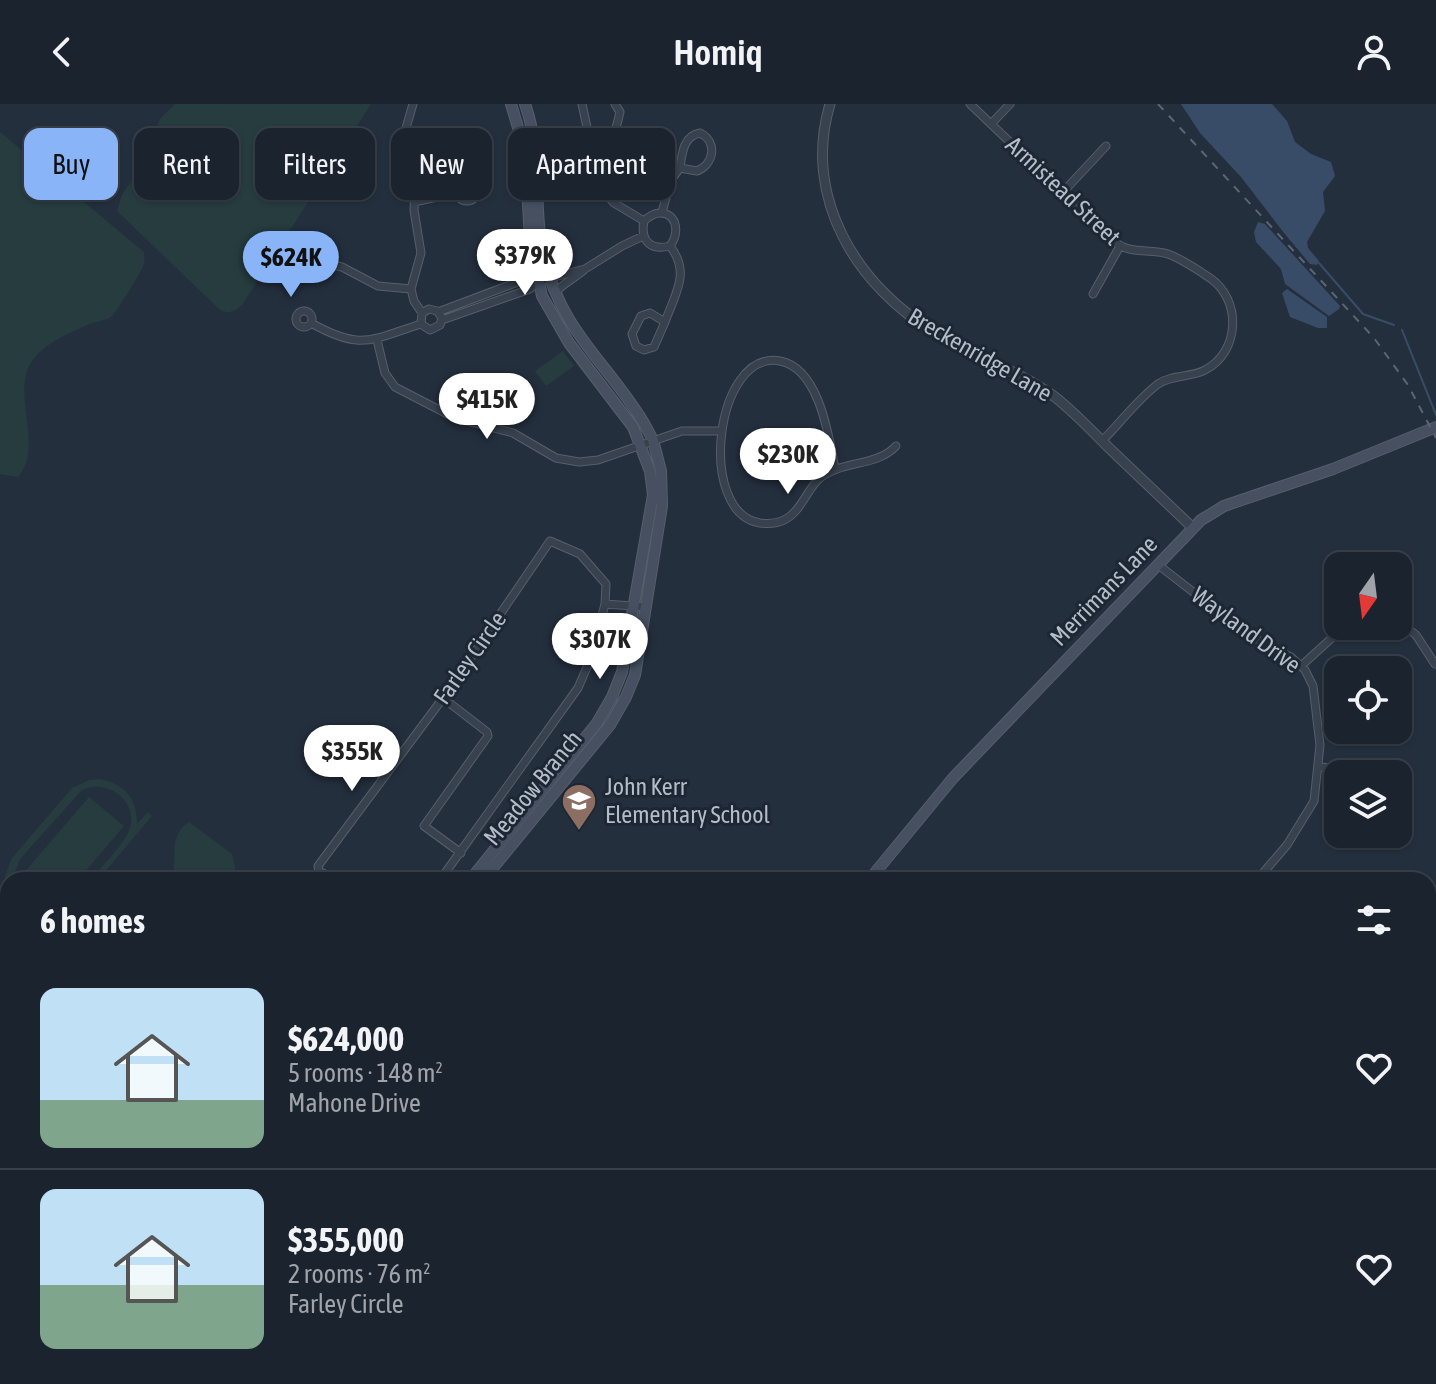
<!DOCTYPE html>
<meta charset="utf-8">
<style>
:root{--surface:#1b232e;--page:#282f3a;--text:#f1f3f6;--muted:#a0a4aa;--line:#39404a;--accent:#8ab4f8}
body{margin:0;font-family:"Asap Condensed",sans-serif;background:var(--page);color:var(--text);height:100vh;display:flex;flex-direction:column;font-size:30px;white-space:nowrap}
*{box-sizing:border-box;margin:0}
p{font-size:26px;color:var(--muted)}
.icon{flex:none;width:44px;height:44px;fill:none;stroke:currentColor;stroke-width:2;stroke-linecap:round;stroke-linejoin:round}
.map{position:relative;flex:1;overflow:hidden}
.details{position:absolute;left:0px;top:768px;width:1436px;height:512px;display:flex;flex-direction:column;background:var(--surface);border-radius:24px 24px 0 0;box-shadow:0 2px 6px #0004,0 0 0 2px var(--line)}
.details>*{flex:none}
.guide{position:absolute;left:24px;top:24px;width:800px;height:72px;display:flex;gap:16px}
.needle{width:52px;rotate:194deg}
.buttons{position:absolute;left:1324px;top:448px;display:grid;gap:16px}
.buttons a{display:grid;place-items:center;width:88px;height:88px;border-radius:16px;background:var(--surface);box-shadow:0 2px 6px #0004,0 0 0 2px var(--line);font-size:40px}
.price{position:absolute;translate:-50% -68px;padding:0 18px;border-radius:28px;background:#fff;color:#222;font-size:26px;line-height:52px;filter:drop-shadow(0 2px 4px #0008)}
.price::after{content:'';position:absolute;left:50%;top:48px;width:24px;height:18px;margin-left:-12px;background:inherit;clip-path:polygon(0 0,100% 0,50% 100%)}
.price.current{background:var(--accent);color:#111}
ul{padding:0;list-style:none}
li{display:flex;align-items:center;gap:24px;height:200px;padding:0 40px}
li+li{border-top:2px solid var(--line)}
li span{display:grid;place-items:center;flex:none;width:224px;height:160px;border-radius:16px;color:#555}
li>.icon{margin-inline-start:auto}
span .icon{width:96px;height:96px;fill:#fffc;stroke-width:1}
li b{font-size:34px}
h2{display:flex;justify-content:space-between;align-items:center;height:96px;padding:0 40px;font-size:34px}
.chip{padding:0 28px;border-radius:16px;background:var(--surface);box-shadow:0 2px 6px #0004,0 0 0 2px var(--line);font-size:28px;line-height:72px}
.chip.current{background:var(--accent);color:#111}
header{display:flex;justify-content:space-between;align-items:center;height:104px;padding:0 40px;background:var(--surface);font-size:36px;font-weight:600}
.map>svg:first-child{display:block}
.green{fill:#263c3f}
.water{fill:#394c67}
.lines{fill:none;stroke-linecap:round;stroke-linejoin:round}
.stream{stroke:#394c67;stroke-width:2}
.minor-casing{stroke:#565f6c;stroke-width:9}
.tertiary-casing{stroke:#565f6c;stroke-width:11}
.secondary-casing{stroke:#565f6c;stroke-width:12}
.primary-casing{stroke:#414a57;stroke-width:14}
.motorway-casing{stroke:#434c59;stroke-width:16}
.minor{stroke:#38414e;stroke-width:7}
.tertiary{stroke:#38414e;stroke-width:9}
.secondary{stroke:#465061;stroke-width:10}
.primary{stroke:#56606e;stroke-width:12}
.motorway{stroke:#746855;stroke-width:14}
.rail{stroke:#5a6575;stroke-width:2;stroke-dasharray:8 8;stroke-linecap:butt}
.labels{text-anchor:middle;stroke-width:6;stroke-linejoin:round;paint-order:stroke}
.street-label{font-size:24px;fill:#b4bcc9;stroke:#1d2633}
.poi-label{font-size:24px;fill:#b4bcc9;stroke:#1d2633;text-anchor:start}
</style>
<header><svg class="icon" aria-label="back" viewBox="0 0 24 24"><path d="M15 5l-7 7 7 7"/></svg>Homiq<svg class="icon" aria-label="person" viewBox="0 0 24 24"><circle cx="12" cy="8" r="4"/><path d="M4 21q1-7 8-7t8 7"/></svg></header>
<div class="map">
<svg width="1436" height="1280" viewBox="0 0 1436 1280">
<rect width="100%" height="100%" fill="#242f3e"/>
<path class="green" d="M175 0H371L242 201C234 208 228 211 219 205L117 107 122 91 157 39C160 31 157 28 158 20 160 12 170 6 175 0Z
M0 28 144 148C144 152 145 156 144 160 142 167 116 209 111 213 107 216 98 217 93 219 74 226 48 238 35 253 7 286 46 339 18 373L0 370Z
M563 247 574 262 546 282 535 267Z
M100 675C125 680 137 695 137 720L148 708 152 712 98 776H90C102 762 118 747 127 731 143 701 110 673 82 686L20 755 12 776H8V793L5 772 12 754 72 684 89 676Z
M89 693 124 722 78 776H27L22 771Z
M189 718 232 750 238 776H172C178 756 167 732 189 718Z"/>
<path class="water" d="M1181 0H1272L1287 17 1295 38 1311 50 1331 58 1335 72 1323 88 1325 107 1307 138 1308 144 1319 157 1317 161 1310 160 1284 129 1241 73 1200 29Z
M1258 118 1265 120 1340 202 1339 205 1329 212 1285 180 1281 165 1256 138 1254 128Z
M1287 185 1327 213V224H1318L1290 213 1282 189Z"/>
<g class="lines">
<path class="stream" d="M1319 159 1363 210 1394 221
M1402 226 1436 311"/>
<defs>
<path id="minor" d="M413 0 406 24 416 63 414 106 421 149 411 185 414 197 422 209 421 220
M582 0 600 84 614 99 644 117
M970 0 1115 138C1131 151 1149 144 1168 150 1182 155 1198 166 1210 174 1242 196 1240 248 1205 266 1190 274 1173 270 1158 280 1138 295 1120 319 1102 337
M991 20 1010 0
M700 29C718 38 714 60 697 67L680 64C682 50 683 32 700 29Z
M597 62C609 49 616 26 620 8L615 0
M456 86a11 11 0 1 1 22 0a11 11 0 1 1-22 0Z
M1063 88 1106 42
M414 98 456 89
M662 108 671 76 680 64
M644 117C666 96 686 120 670 142
M644 117C640 137 651 147 670 142
M333 161 342 163 378 182 411 185
M555 189C563 179 574 175 584 166
M1093 190 1120 142
M296 215a8 8 0 1 1 16 0a8 8 0 1 1-16 0Z
M438 208 523 176 539 177 585 165 622 142 643 132
M650 209 665 218 654 243 644 246 636 242 632 230 641 212Z
M442 216 530 185 539 177
M665 218C675 190 691 169 670 142
M311 219C361 247 370 236 421 220L430 226 440 221 442 214 437 207 429 205 422 209
M377 236 385 269 395 283 455 314 513 329 556 354 579 358 598 356 682 327H721
M835 365C829 332 819 264 780 257 715 245 696 409 760 419 769 420 776 420 784 416 801 408 806 387 819 375 841 356 877 363 896 342
M1157 460 1228 515 1261 538 1291 553 1305 566 1313 582 1320 641 1314 697 1287 741 1257 776
M1398 517 1416 531 1435 560
M1301 562 1345 522
M443 594 487 628 488 632 424 722 461 749
M1318 663 1373 666 1382 670
M336 776 319 767 318 762 443 594 550 437 580 450 606 480 605 500
M440 776 578 584 591 554 605 500 647 503
M1428 1214 1436 1198
M115 1280 119 1272
M327 1280 334 1272
M700 1280 701 1272
M1393 1280 1398 1272"/>
<path id="tertiary" d="M830 0C802 94 857 183 937 230 975 253 1018 266 1055 293 1074 308 1091 326 1108 343 1136 370 1164 396 1192 423"/>
<path id="secondary" d="M470 776 597 619 612 593 622 568 653 391 650 367 633 323 569 239 542 192 530 136 525 47 511 0
M483 776 610 621 626 593 635 571 662 402 661 367 653 336 645 321C609 260 561 228 544 153 532 102 543 50 525 0
M869 776 953 674 1201 416 1224 402 1333 365 1436 323"/>
<path id="primary" d="M0 1084 8 1089
M0 1110 8 1117
M449 1272 492 1280
M579 1272 690 1280"/>
<path id="motorway" d="M1428 877 1436 868
M1428 905 1436 896
M942 1280 947 1272
M1043 1280 1051 1272
M1069 1280 1077 1272
M1127 1280 1132 1272"/>
</defs>
<use href="#minor" class="minor-casing"/>
<use href="#tertiary" class="tertiary-casing"/>
<use href="#secondary" class="secondary-casing"/>
<use href="#primary" class="primary-casing"/>
<use href="#motorway" class="motorway-casing"/>
<use href="#minor" class="minor"/>
<use href="#tertiary" class="tertiary"/>
<use href="#secondary" class="secondary"/>
<use href="#primary" class="primary"/>
<use href="#motorway" class="motorway"/>
<path class="rail" d="M1158 0 1374 234 1408 281 1436 334"/>
</g>
<defs>
<symbol id="school-pin" viewBox="-11 -11 22 30"><path d="M0 17L-7.5 6A9.5 9.5 0 1 1 7.5 6Z" fill="#8d6e63" stroke="#1d2633"/><path d="M0-5L7-2L0 1L-7-2ZM-4 1L0 2.5L4 1V4Q0 6-4 4Z" fill="#fff"/></symbol>
</defs>
<g fill-rule="evenodd">
<use href="#school-pin" x="559" y="677" width="40" height="54"/>
</g>
<g class="labels">
<g class="street-label">
<text transform="translate(1063 87) rotate(43)" y="8">Armistead Street</text>
<text transform="translate(980 251) rotate(30)" y="8">Breckenridge Lane</text>
<text transform="translate(1104 487) rotate(-46)" y="8">Merrimans Lane</text>
<text transform="translate(1246 526) rotate(36)" y="8">Wayland Drive</text>
<text transform="translate(470 554) rotate(-55)" y="8">Farley Circle</text>
<text transform="translate(533 684) rotate(-51)" y="8">Meadow Branch</text>
</g>
<g class="poi-label">
<text x="605" y="691">John Kerr<tspan x="605" dy="28">Elementary School</tspan></text>
</g>
</g>
</svg>
<div class="buttons">
<a><svg class="needle" viewBox="-14 -14 28 28"><path d="M0-13l5 13h-10z" fill="#e53935"/><path d="M0 13l5-13h-10z" fill="#a0a4aa"/></svg></a>
<a><svg class="icon" aria-label="locate" viewBox="0 0 24 24"><circle cx="12" cy="12" r="6"/><path d="M12 2v4M12 18v4M2 12h4M18 12h4"/></svg></a>
<a><svg class="icon" aria-label="layers" viewBox="0 0 24 24"><path d="M12 4l9 5-9 5-9-5zM3 14l9 5 9-5"/></svg></a>
</div>
<b class="price" style="left:525px;top:193px">$379K</b>
<b class="price current" style="left:291px;top:195px">$624K</b>
<b class="price" style="left:487px;top:337px">$415K</b>
<b class="price" style="left:788px;top:392px">$230K</b>
<b class="price" style="left:600px;top:577px">$307K</b>
<b class="price" style="left:352px;top:689px">$355K</b>
<div class="guide">
<a class="chip current">Buy</a>
<a class="chip">Rent</a>
<a class="chip">Filters</a>
<a class="chip">New</a>
<a class="chip">Apartment</a>
</div>
<section class="details">
<h2>6 homes<svg class="icon" aria-label="filters" viewBox="0 0 24 24"><path d="M4 7h16M4 17h16"/><circle cx="9" cy="7" r="2"/><circle cx="15" cy="17" r="2"/></svg></h2>
<ul>
<li><span style="background:linear-gradient(#bfe0f5 70%,#7fa58c 0)"><svg class="icon" aria-label="home" viewBox="0 0 24 24"><path d="M3 11l9-7 9 7M6 9v11h12V9"/></svg></span><div><b>$624,000</b><p>5 rooms · 148 m²</p><p>Mahone Drive</p></div><svg class="icon" aria-label="heart" viewBox="0 0 24 24"><path d="M12 20l-8-8c-3-5 5-10 8-4 3-6 11-1 8 4z"/></svg></li>
<li><span style="background:linear-gradient(#bfe0f5 60%,#7fa58c 0)"><svg class="icon" aria-label="home" viewBox="0 0 24 24"><path d="M3 11l9-7 9 7M6 9v11h12V9"/></svg></span><div><b>$355,000</b><p>2 rooms · 76 m²</p><p>Farley Circle</p></div><svg class="icon" aria-label="heart" viewBox="0 0 24 24"><path d="M12 20l-8-8c-3-5 5-10 8-4 3-6 11-1 8 4z"/></svg></li>
</ul>
</section>
</div>
